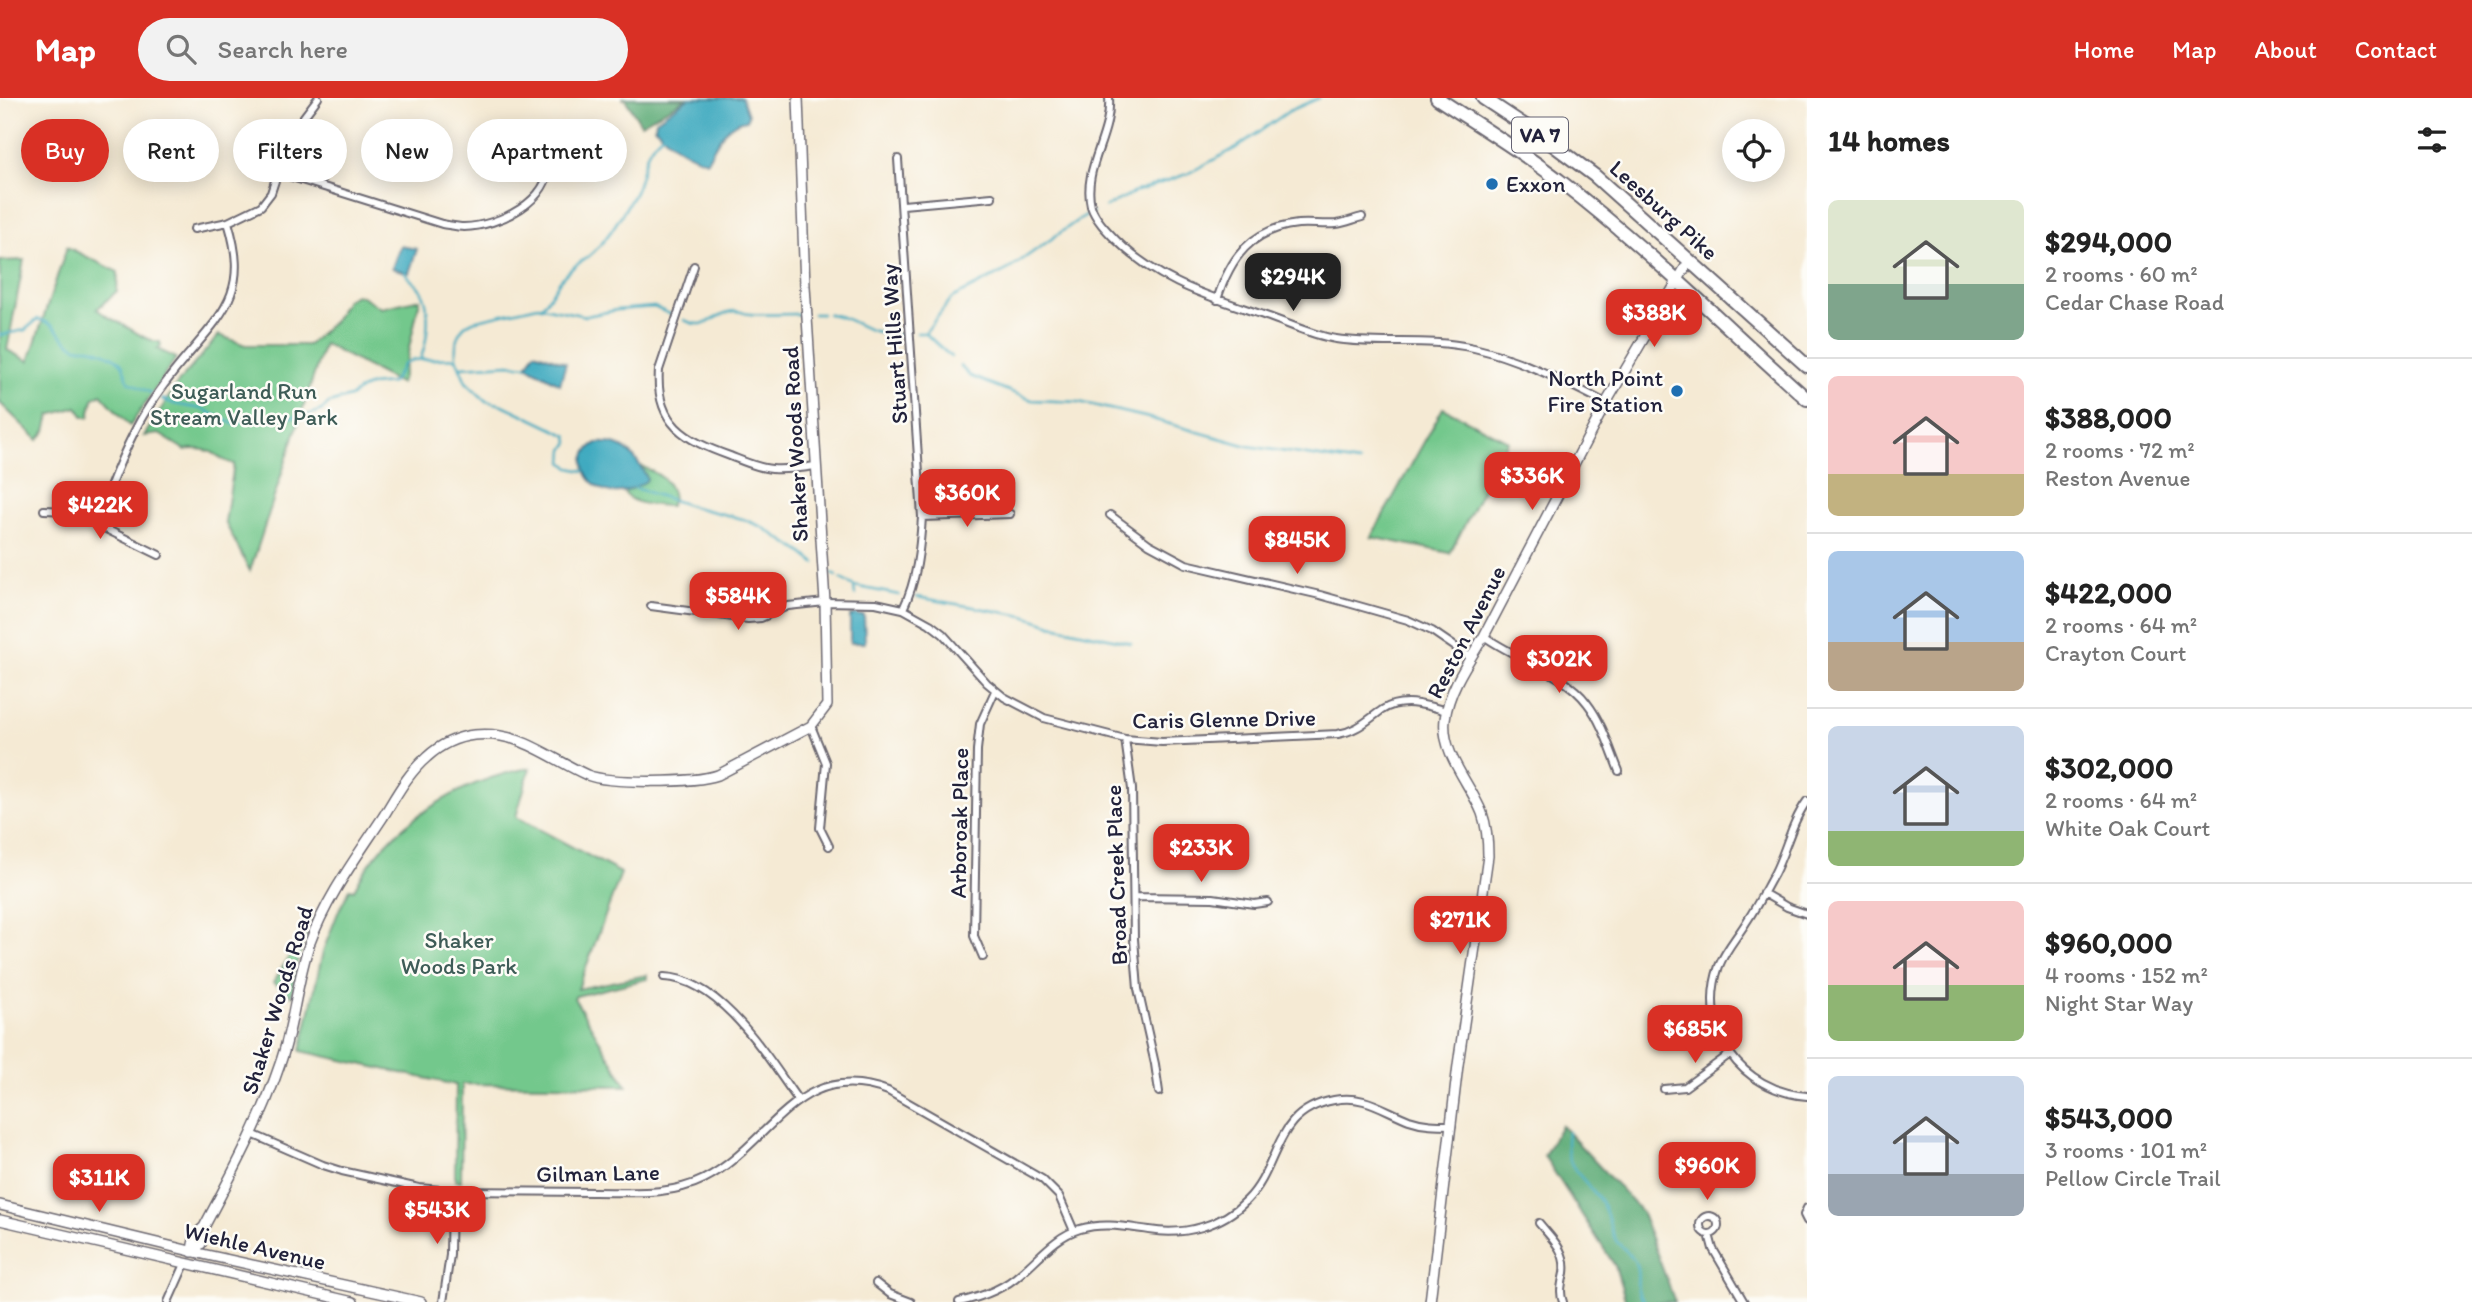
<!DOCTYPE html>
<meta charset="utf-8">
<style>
:root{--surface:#fff;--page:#f2f2f2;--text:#222;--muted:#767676;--line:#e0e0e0;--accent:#d93025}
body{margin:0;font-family:Itim,sans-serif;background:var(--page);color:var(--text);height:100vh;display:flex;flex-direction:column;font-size:26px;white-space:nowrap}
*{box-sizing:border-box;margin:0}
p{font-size:23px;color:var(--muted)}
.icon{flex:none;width:38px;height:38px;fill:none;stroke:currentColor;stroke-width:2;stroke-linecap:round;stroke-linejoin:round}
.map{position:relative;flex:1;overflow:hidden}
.details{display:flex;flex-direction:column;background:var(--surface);width:665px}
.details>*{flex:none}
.top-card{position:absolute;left:21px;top:21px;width:665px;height:63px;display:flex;gap:14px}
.fabs{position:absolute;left:1722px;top:21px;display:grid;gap:14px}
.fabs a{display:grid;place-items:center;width:63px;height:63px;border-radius:50%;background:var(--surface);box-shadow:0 4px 18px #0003;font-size:35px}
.price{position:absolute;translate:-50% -60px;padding:0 16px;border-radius:14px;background:var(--accent);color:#fff;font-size:23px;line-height:46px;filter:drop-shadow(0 2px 4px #0008)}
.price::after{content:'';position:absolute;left:50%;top:42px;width:21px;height:16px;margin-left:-10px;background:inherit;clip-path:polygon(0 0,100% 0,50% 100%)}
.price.current{background:#222;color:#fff}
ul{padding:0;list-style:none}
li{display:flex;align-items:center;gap:21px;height:175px;padding:0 21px}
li+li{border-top:2px solid var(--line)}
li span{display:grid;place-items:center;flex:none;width:196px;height:140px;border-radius:10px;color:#555}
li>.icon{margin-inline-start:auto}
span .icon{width:84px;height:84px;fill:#fffc;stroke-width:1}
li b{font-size:30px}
h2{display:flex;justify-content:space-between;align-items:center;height:84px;padding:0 21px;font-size:30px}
.tag{padding:0 24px;border-radius:32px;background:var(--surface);box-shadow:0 4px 18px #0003;font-size:24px;line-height:63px}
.tag.current{background:var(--accent);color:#fff}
header{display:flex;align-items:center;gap:42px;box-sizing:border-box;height:98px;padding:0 35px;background:var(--accent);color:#fff}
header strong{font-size:33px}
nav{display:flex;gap:38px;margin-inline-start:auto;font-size:24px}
.search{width:490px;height:63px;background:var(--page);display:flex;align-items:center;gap:18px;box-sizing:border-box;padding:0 24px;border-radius:38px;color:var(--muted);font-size:26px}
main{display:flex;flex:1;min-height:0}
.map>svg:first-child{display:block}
.green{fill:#73c88c;stroke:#4a7564;stroke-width:2}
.forest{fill:#5eac78;stroke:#40675a;stroke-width:2}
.water{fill:#41aac0;stroke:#32667e;stroke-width:2}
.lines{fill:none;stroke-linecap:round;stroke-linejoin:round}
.stream{stroke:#41aac0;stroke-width:2.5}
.street-casing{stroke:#6c6871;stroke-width:10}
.secondary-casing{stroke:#6c6871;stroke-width:12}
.highway-casing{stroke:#6c6871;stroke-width:16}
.street{stroke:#fff;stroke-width:6}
.secondary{stroke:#fff;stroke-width:9}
.highway{stroke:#fff;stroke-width:12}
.poi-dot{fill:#1f6fb2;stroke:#fdfcf7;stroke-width:2.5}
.labels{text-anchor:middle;stroke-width:5;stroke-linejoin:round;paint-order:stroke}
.shield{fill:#fdfcf7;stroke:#646373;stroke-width:2}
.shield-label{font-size:21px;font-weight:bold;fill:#22223b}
.poi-label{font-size:23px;fill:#22223b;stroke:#fdfcf7;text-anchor:start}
.street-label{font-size:23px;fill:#22223b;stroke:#fdfcf7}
.park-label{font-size:23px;fill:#3e5c57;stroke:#fdfcf7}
</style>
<header>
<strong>Map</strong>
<div class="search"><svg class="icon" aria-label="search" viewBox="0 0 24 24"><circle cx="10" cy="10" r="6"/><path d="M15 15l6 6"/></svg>Search here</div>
<nav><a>Home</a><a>Map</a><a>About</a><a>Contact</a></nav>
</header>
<main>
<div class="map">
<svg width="1807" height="1204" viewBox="0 0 1807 1204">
<rect width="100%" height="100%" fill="#fdfcf7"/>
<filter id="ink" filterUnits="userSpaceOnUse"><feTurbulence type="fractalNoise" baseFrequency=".0143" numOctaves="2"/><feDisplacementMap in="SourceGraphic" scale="14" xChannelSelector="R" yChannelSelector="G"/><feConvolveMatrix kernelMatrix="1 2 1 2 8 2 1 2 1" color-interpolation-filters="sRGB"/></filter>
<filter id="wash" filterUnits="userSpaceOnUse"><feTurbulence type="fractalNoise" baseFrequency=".00686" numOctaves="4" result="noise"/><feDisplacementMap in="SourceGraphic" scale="28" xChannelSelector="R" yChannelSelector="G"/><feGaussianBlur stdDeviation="1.57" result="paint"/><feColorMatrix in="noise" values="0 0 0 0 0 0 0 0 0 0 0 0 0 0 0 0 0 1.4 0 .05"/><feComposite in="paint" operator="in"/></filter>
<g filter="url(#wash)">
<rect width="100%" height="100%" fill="#f5ead4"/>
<path class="green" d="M67 149 118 174 117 193 97 211C106 219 113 221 123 227 137 234 144 242 160 244L161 248 157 251 176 260 130 328 101 296 93 301 89 319H84L77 309 50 317 46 333 38 342 0 305V163L24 162 7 252 29 263Z
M356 197 362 198 381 210 420 201 401 286 324 246 250 473 225 424 234 366C220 362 223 360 213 355 206 351 192 350 185 352L159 336 144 338 177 286 219 237 245 247H308L335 222 346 202Z
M1443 310 1508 343 1450 455 1371 439Z
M641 368C658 376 671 381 673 401L670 408C655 407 632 408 624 394L646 383 647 380Z
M530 670 516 719 621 775 578 891 647 877V881L576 898 574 900 627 988 462 986 461 1083H455L456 987 301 953 323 853 339 812 350 791 354 792C386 727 460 682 530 670Z
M312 821 296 867 292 898 273 885Z"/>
<path class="forest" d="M622 0H687L641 26 625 1Z
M1561 1027 1641 1113 1675 1204H1626L1615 1168 1544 1058Z"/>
<path class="water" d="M689 0H742L748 17 747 22C726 23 716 47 707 63 685 56 670 46 655 29L656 22Z
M400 148 417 151 409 175 392 170Z
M535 254 566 265 560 286 527 268Z
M597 345C625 343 635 357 647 380L646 383C638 388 630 393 620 394 592 398 568 361 597 345Z
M864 517 865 545H850V518Z"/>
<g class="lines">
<path class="stream" d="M1105 109 1137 93 1187 76 1236 50 1289 13 1319 0
M405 174C410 184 418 185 422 194 431 210 428 243 421 259
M541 209C552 198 555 188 563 179 570 170 580 165 589 158 607 143 621 118 633 98 646 75 639 55 663 36
M813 216H822
M828 216C844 217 856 227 871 232 882 236 893 237 905 236
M684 222C710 234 711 216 734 213 740 212 744 216 750 216 766 217 783 216 799 216
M917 235H925
M925 235 952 200 1009 171 1081 120 1093 114
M925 235 951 259
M0 237 25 232 38 221C61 228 56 237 73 247 80 251 82 250 89 250 98 251 119 260 123 268 125 274 126 278 129 284L151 295
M456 260 466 284 486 303 503 307 568 338 569 344 564 352 563 364 570 370 584 373
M960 268 970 278 1032 302 1079 304 1145 319 1248 348 1359 365
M461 269 509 266 527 268
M162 301 174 306 202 311 236 327 253 317 269 322 308 317 322 312 329 305 350 299 361 291 371 287 392 285 403 267 412 262 456 260C455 243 457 230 473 223L538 208 586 218 617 212 654 209 672 217
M635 390 694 409 743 421 762 429 801 454 815 465
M828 474 836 478
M841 481 854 488 899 497
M854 488 855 497
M917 499 1024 518 1058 529 1131 545
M855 510 856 518
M1568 1034C1562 1073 1584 1076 1601 1104 1609 1116 1609 1132 1617 1144 1623 1151 1631 1155 1635 1164 1642 1180 1631 1190 1645 1204"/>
</g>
</g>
<g filter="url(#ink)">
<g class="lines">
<defs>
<path id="street" d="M1109 0C1112 38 1082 70 1091 108 1095 121 1107 133 1116 142 1161 186 1209 198 1266 218 1290 226 1311 237 1336 241 1382 248 1426 239 1474 250 1521 261 1563 283 1606 305
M898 61 922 419C920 451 917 482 903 511
M279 75 442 126C449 127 457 129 464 129 499 128 551 103 549 63
M903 107 992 99
M194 131 228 124 261 108 271 95 290 37 318 0
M694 168 659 272C655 326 685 342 730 358 743 363 758 370 772 371 786 372 801 370 815 368
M1217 202C1230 160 1251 131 1298 126 1311 125 1323 127 1336 126 1345 125 1354 121 1362 119
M44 412 69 413 159 457
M1110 417 1149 446 1186 466 1320 497 1408 522 1432 533 1470 559
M922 419 1010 416
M96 427C109 391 122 356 140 323 153 300 170 278 187 258 228 210 248 190 228 124
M651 508 748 521 761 520 788 508 825 504 876 505 903 511 930 526 943 536 987 585 1004 599 1044 620 1125 641 1162 644 1338 636C1357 633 1366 623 1382 612 1402 599 1426 607 1447 613
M1484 538C1515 561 1564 574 1587 605 1602 624 1610 651 1619 673
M811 628 826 665 820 730 829 748
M1125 641 1132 691 1134 841 1138 891 1155 966 1159 994
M1807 703C1791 725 1786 753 1774 776 1765 792 1757 808 1747 823 1738 838 1726 851 1719 868 1696 933 1742 993 1807 998
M1763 795 1787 809 1807 816
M1134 799 1213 800 1254 806 1268 804
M983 859 974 838 977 652 980 626 995 593
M664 879C721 881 768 960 798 1002
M1664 991 1685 989 1730 956
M252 1036 323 1067 342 1073 419 1090 451 1093C499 1093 547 1094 594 1094 631 1094 670 1098 704 1081 771 1047 798 959 888 993L1042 1081 1059 1098 1074 1133
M1807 1110 1804 1117 1807 1123
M1700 1127a9 9 0 1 1 18 0a9 9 0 1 1-18 0Z
M1539 1125C1552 1141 1567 1153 1564 1175 1562 1185 1559 1194 1563 1204
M1709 1136 1713 1151 1744 1204
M876 1185 890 1196 911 1204
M168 1204 185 1166
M443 1204 450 1157 451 1093
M959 1204C982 1199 1004 1191 1021 1175 1040 1159 1056 1138 1080 1131 1104 1124 1126 1129 1149 1132 1184 1138 1222 1128 1247 1102 1281 1068 1272 1013 1334 1002 1364 996 1383 1012 1409 1022 1423 1027 1437 1027 1452 1027"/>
<path id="secondary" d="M0 1107 207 1157 421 1204
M0 1122 353 1204
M192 1154C193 1142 195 1136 204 1129 232 1076 261 1023 280 966 294 927 296 886 309 847 326 800 356 760 383 719 396 698 408 675 427 659 440 647 457 639 474 637 519 632 549 660 587 677 610 686 695 685 718 677L811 628 827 607 825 504 805 188 798 0
M192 1154 201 1146 204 1129
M1430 1204 1458 967 1488 758C1488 743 1487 729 1482 715 1470 685 1441 656 1445 621 1449 590 1469 563 1484 538L1606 305 1689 163"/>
<path id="highway" d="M1437 0C1478 27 1521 53 1560 83 1647 150 1725 228 1807 301
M1483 0 1548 43 1595 78 1807 268"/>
</defs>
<use href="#street" class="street-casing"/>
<use href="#secondary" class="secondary-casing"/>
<use href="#highway" class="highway-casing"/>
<use href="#street" class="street"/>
<use href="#secondary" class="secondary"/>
<use href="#highway" class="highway"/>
</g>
</g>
<g class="poi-dot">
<circle cx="1492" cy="86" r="7"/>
<circle cx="1677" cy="293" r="7"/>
</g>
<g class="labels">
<rect class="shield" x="1512" y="19.5" width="56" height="35" rx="5"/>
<g class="shield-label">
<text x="1540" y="44">VA 7</text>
</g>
<g class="poi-label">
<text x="1506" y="94">Exxon</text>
<text x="1663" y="288" text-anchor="end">North Point<tspan x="1663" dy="26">Fire Station</tspan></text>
</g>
<g class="street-label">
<text transform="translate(1664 112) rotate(42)" y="8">Leesburg Pike</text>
<text transform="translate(894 246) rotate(-94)" y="8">Stuart Hills Way</text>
<text transform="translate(795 346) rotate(-93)" y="8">Shaker Woods Road</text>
<text transform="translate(1466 534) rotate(-63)" y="8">Reston Avenue</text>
<text transform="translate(1224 621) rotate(-1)" y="8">Caris Glenne Drive</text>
<text transform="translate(959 725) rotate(-89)" y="8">Arboroak Place</text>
<text transform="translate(1116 777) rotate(-92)" y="8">Broad Creek Place</text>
<text transform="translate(277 902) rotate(-73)" y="8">Shaker Woods Road</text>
<text transform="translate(598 1075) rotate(-1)" y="8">Gilman Lane</text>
<text transform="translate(255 1148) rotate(13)" y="8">Wiehle Avenue</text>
</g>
<g class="park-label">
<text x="244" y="301">Sugarland Run<tspan x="244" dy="26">Stream Valley Park</tspan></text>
<text x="459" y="850">Shaker<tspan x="459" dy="26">Woods Park</tspan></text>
</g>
</g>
</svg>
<div class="fabs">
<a><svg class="icon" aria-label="locate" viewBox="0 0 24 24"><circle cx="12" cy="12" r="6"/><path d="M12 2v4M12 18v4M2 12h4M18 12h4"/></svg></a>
</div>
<b class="price current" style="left:1293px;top:215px">$294K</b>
<b class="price" style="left:1654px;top:251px">$388K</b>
<b class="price" style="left:1532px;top:414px">$336K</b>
<b class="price" style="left:967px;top:431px">$360K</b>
<b class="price" style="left:100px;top:443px">$422K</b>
<b class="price" style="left:1297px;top:478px">$845K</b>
<b class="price" style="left:738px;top:534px">$584K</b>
<b class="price" style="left:1559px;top:597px">$302K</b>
<b class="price" style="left:1201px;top:786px">$233K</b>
<b class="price" style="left:1460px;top:858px">$271K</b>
<b class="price" style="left:1695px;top:967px">$685K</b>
<b class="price" style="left:1707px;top:1104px">$960K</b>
<b class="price" style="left:99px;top:1116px">$311K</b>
<b class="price" style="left:437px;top:1148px">$543K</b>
<div class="top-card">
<a class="tag current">Buy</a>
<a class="tag">Rent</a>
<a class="tag">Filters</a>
<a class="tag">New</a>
<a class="tag">Apartment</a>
</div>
</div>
<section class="details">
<h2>14 homes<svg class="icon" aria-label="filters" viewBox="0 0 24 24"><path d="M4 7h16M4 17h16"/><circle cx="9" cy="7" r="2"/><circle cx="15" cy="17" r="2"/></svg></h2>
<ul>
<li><span style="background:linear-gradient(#dfe7d0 60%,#7fa58c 0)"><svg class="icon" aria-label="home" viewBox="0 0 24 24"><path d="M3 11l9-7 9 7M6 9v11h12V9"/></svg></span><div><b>$294,000</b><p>2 rooms · 60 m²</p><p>Cedar Chase Road</p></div></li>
<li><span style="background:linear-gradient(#f6c9c9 70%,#c2b280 0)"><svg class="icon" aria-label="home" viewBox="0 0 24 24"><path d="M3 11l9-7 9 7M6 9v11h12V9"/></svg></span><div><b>$388,000</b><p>2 rooms · 72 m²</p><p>Reston Avenue</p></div></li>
<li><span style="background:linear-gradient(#a9c7e8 65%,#b9a48a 0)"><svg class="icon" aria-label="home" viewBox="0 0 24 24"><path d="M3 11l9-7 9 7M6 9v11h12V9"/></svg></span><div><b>$422,000</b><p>2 rooms · 64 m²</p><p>Crayton Court</p></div></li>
<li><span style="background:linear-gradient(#c9d6e8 75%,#8fb573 0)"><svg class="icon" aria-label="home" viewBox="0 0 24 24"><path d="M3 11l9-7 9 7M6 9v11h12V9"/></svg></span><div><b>$302,000</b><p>2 rooms · 64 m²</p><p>White Oak Court</p></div></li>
<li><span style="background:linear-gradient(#f6c9c9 60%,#8fb573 0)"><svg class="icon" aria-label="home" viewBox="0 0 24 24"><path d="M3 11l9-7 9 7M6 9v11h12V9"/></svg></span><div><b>$960,000</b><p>4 rooms · 152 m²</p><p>Night Star Way</p></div></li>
<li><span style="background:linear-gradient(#c9d6e8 70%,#9aa5b1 0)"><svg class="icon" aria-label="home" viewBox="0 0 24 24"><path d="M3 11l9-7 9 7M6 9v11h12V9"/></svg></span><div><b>$543,000</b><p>3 rooms · 101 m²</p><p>Pellow Circle Trail</p></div></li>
</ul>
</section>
</main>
